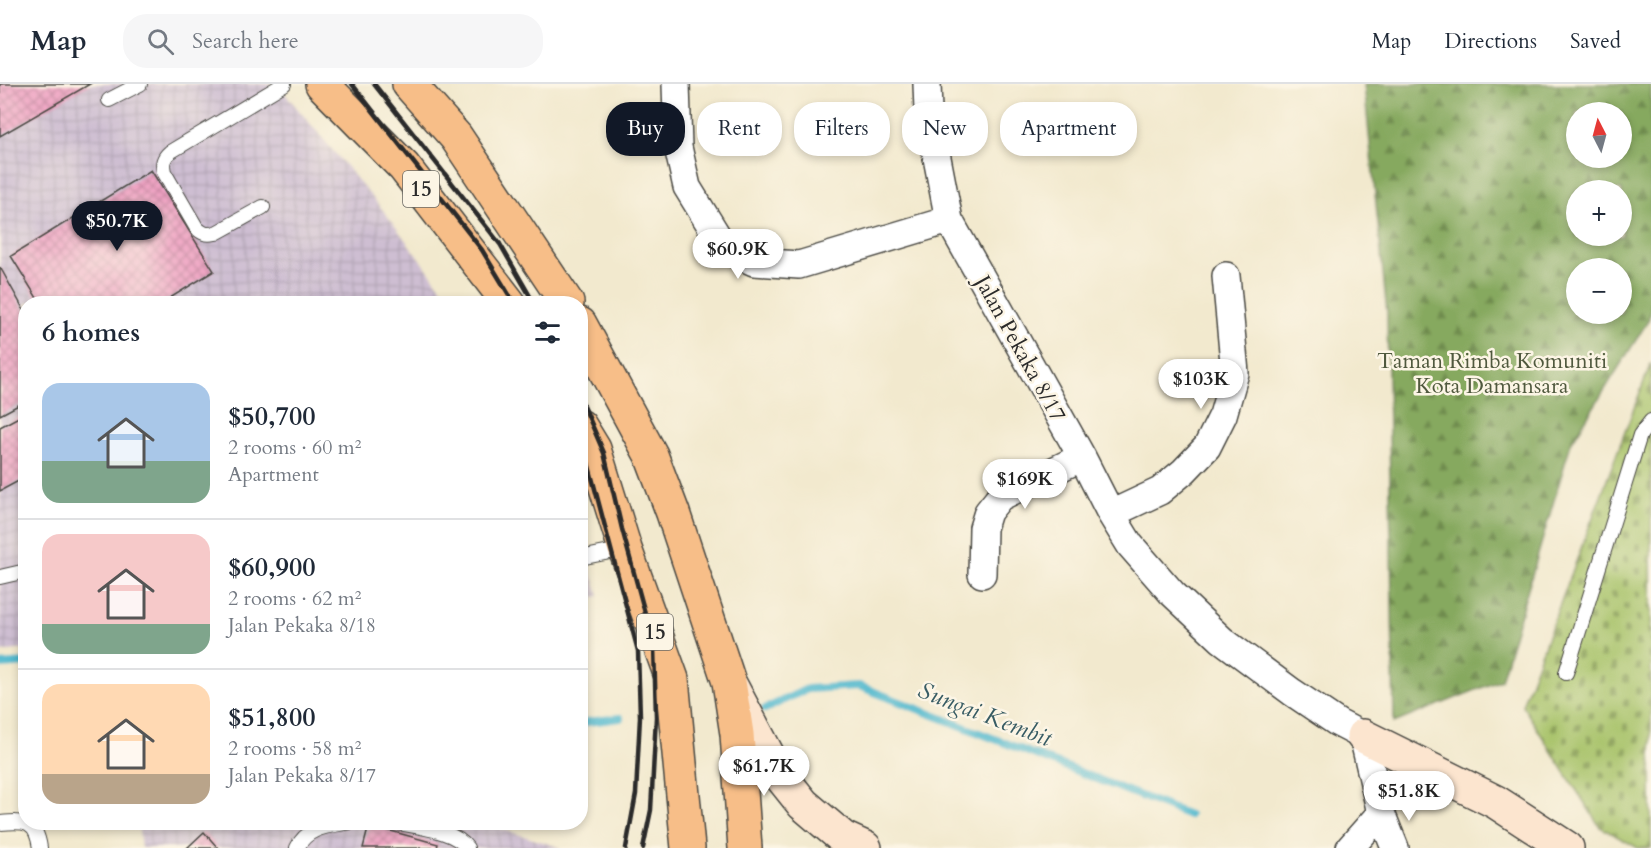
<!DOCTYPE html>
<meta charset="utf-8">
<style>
:root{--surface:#fff;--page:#f6f6f7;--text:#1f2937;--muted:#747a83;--line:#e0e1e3;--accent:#111827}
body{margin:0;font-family:Cardo,serif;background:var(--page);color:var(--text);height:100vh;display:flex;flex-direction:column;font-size:22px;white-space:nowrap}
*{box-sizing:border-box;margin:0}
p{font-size:20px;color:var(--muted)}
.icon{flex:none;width:33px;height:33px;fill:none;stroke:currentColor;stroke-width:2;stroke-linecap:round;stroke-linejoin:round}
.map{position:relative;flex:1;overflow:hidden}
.side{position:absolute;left:18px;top:212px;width:570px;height:534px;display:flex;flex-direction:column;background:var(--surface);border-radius:24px;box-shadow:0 3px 9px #0003}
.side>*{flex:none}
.banner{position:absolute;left:606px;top:18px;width:570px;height:54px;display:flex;gap:12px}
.needle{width:39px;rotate:354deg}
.tools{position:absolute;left:1566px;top:18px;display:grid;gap:12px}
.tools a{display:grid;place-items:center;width:66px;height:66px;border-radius:50%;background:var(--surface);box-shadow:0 3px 9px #0003;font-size:30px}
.price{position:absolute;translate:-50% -51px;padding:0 14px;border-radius:21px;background:#fff;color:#222;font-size:20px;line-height:39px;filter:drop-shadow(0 2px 3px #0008)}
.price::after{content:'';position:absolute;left:50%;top:36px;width:18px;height:14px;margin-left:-9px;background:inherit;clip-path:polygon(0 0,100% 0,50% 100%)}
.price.active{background:var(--accent);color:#fff}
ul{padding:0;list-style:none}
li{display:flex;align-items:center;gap:18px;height:150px;padding:0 24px}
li+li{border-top:2px solid var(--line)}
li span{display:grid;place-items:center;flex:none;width:168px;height:120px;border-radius:18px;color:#555}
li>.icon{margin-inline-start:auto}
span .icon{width:72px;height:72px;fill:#fffc;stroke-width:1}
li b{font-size:26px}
h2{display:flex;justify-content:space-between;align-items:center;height:72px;padding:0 24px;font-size:26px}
.pill{padding:0 21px;border-radius:24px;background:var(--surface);box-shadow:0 3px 9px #0003;font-size:21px;line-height:54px}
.pill.active{background:var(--accent);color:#fff}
header{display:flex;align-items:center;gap:36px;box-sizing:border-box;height:84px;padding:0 30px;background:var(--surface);border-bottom:2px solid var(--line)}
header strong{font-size:28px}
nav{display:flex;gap:33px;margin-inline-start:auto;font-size:21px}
.search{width:420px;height:54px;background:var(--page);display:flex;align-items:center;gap:15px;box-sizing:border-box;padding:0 21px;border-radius:24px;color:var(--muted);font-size:22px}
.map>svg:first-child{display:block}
.industrial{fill:url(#industrial-grid)}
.forest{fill:url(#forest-firs);stroke:#586a44;stroke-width:1.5;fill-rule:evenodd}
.cemetery{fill:url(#cemetery-stones);stroke:#6a774a;stroke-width:1.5}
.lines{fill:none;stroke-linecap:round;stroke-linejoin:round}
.stream{stroke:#50b8ce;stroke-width:8}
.building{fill:url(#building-cross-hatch)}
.service-casing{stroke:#494843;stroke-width:16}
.minor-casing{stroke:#494843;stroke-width:30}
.secondary-casing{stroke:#494843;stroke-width:36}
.trunk-casing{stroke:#494843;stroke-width:36}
.service{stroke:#fff;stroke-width:14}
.minor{stroke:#fff;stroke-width:27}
.secondary{stroke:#fce5cf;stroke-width:33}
.trunk{stroke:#f7be88;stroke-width:33}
.rail{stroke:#2b2b2b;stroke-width:4.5}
.labels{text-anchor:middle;stroke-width:5;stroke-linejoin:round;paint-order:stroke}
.shield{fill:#fcf5e5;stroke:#6a6863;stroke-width:1.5}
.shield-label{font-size:21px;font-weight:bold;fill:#2b2b2b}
.street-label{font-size:22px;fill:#2b2b2b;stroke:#fcf5e5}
.park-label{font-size:22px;fill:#50593e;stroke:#fcf5e5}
.water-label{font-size:24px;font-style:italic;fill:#385c64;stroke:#fcf5e5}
</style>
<header>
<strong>Map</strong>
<div class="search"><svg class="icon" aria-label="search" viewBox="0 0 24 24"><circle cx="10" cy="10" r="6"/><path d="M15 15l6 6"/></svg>Search here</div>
<nav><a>Map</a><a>Directions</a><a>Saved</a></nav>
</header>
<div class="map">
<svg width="1651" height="764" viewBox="0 0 1651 764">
<defs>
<pattern id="industrial-grid" width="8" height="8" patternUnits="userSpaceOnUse" patternTransform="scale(1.5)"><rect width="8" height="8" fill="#cebed2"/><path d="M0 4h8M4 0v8" fill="none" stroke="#b1a3b4"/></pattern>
<pattern id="forest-firs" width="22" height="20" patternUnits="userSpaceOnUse" patternTransform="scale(1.5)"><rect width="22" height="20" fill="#86a95e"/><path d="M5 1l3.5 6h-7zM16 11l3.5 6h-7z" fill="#6e8a4e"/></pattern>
<pattern id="cemetery-stones" width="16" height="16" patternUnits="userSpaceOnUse" patternTransform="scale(1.5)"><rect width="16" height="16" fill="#a8c36a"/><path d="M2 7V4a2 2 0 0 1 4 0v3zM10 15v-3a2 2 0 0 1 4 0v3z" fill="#899f57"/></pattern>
<pattern id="building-cross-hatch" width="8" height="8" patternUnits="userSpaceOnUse" patternTransform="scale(1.5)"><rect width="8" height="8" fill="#ee9fc1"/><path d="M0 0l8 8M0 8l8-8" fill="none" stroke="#c1829d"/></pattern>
</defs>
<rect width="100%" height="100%" fill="#fcf5e5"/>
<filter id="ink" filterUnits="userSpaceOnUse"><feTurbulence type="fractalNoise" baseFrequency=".0167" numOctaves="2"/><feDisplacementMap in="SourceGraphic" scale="12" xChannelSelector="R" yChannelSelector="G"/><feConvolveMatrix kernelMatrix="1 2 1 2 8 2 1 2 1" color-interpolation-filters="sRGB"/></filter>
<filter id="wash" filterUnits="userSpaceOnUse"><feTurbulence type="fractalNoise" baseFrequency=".008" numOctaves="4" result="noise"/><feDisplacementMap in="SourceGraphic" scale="24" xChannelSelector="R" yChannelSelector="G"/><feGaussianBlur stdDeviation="1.35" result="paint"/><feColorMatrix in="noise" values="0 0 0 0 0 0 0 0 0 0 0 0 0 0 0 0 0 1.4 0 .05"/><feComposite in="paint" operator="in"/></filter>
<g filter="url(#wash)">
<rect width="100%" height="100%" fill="#f2e9ce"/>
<path class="industrial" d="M0 0H277L382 125 453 219H26L25 565 0 568Z
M580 455 599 512 581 517H580Z
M138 738H479L562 764H141Z"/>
<path class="forest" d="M1364 0H1651V227L1648 237 1571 359 1501 596 1394 639 1387 229ZM1576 28H1622V74H1576ZM1576 106H1622V152H1576ZM1576 184H1622V230H1576Z"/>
<path class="cemetery" d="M1651 279V764H1638L1600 743 1522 621Z"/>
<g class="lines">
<path class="stream" d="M0 581 26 579
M765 625 807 605 859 602 1189 731
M580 639 620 634"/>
</g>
<g id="blocks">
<path class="building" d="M0 0H90L0 52Z
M151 86 214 187 162 219H40L11 172Z
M0 183 26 230V317L0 331Z
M26 329V393L0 407V343Z
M369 741 438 760 437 764H363Z
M204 748 218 764H187Z"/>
</g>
</g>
<g filter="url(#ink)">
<use href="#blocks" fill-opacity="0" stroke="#494843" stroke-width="1.5"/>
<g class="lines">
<defs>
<path id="service" d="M109 16 140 0
M263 123 216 149C207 151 202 150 196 143L164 88C162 79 163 74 170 68L284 0
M580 474 625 465
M0 493 26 487
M1566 589 1640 351 1651 337
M394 738C415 743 454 745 467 764
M0 739C25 737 36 736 40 764
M297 764C307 742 331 742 351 738"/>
<path id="minor" d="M676 0 678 63 687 103 719 155 732 168 754 178 799 181 949 136
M927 0 928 27 949 136 1082 373 1111 430 1130 461 1172 509 1222 556 1292 608 1338 639 1363 652 1381 729 1395 764
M1111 430 1160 407 1184 387 1207 363 1223 331 1235 289 1226 192
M982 490 983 444 988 428 1000 413 1082 373
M1350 764 1381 729"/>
<path id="secondary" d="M731 602 775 685 803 720 843 754 865 764
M1363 652 1496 718 1567 764"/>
<path id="trunk" d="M322 0 404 83 509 219
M409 0 456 53 567 219
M580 240 651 371 673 429 729 598 737 650 745 764
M580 342 594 365 625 465 672 595 688 764"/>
</defs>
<use href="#service" class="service-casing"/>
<use href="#minor" class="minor-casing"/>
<use href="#secondary" class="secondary-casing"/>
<use href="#trunk" class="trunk-casing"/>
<use href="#service" class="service"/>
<use href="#minor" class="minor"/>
<use href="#secondary" class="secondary"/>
<use href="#trunk" class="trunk"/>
<path class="rail" d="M352 0 482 166 514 219
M374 0 500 160 534 219
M580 313 604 369 622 445 654 562 656 633 651 726 643 764
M580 358 586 371 638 567 640 633 636 710 626 764"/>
</g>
</g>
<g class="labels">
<g class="shield">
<rect x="403" y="87" width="36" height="36" rx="4.5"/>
<rect x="637" y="530" width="36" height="36" rx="4.5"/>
</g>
<g class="shield-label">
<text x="421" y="112">15</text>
<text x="655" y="555">15</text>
</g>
<g class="street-label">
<text transform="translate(1021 264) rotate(61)" y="8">Jalan Pekaka 8/17</text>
</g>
<g class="park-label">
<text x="1492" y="284">Taman Rimba Komuniti<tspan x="1492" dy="25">Kota Damansara</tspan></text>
</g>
<g class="water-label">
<text transform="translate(985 630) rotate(21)" y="8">Sungai Kembit</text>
</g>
</g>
</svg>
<div class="tools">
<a><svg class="needle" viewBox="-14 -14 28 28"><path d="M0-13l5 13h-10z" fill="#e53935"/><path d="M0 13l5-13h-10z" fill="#747a83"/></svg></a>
<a>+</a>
<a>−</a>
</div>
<b class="price active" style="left:117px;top:168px">$50.7K</b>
<b class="price" style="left:738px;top:196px">$60.9K</b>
<b class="price" style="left:1201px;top:326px">$103K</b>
<b class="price" style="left:1025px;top:426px">$169K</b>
<b class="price" style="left:764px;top:713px">$61.7K</b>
<b class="price" style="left:1409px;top:738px">$51.8K</b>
<div class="banner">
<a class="pill active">Buy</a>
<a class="pill">Rent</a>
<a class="pill">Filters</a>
<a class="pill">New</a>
<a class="pill">Apartment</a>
</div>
<section class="side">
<h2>6 homes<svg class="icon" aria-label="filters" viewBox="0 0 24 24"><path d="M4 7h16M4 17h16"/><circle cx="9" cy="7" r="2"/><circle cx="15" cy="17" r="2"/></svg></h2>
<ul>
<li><span style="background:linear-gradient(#a9c7e8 65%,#7fa58c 0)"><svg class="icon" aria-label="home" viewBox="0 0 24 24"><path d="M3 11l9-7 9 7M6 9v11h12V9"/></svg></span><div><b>$50,700</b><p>2 rooms · 60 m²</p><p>Apartment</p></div></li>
<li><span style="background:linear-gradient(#f6c9c9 75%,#7fa58c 0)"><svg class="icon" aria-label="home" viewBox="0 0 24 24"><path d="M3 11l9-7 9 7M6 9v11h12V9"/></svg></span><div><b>$60,900</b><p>2 rooms · 62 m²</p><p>Jalan Pekaka 8/18</p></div></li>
<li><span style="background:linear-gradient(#ffd9b3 75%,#b9a48a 0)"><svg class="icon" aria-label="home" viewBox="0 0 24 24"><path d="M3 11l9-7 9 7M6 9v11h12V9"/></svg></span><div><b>$51,800</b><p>2 rooms · 58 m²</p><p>Jalan Pekaka 8/17</p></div></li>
</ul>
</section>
</div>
